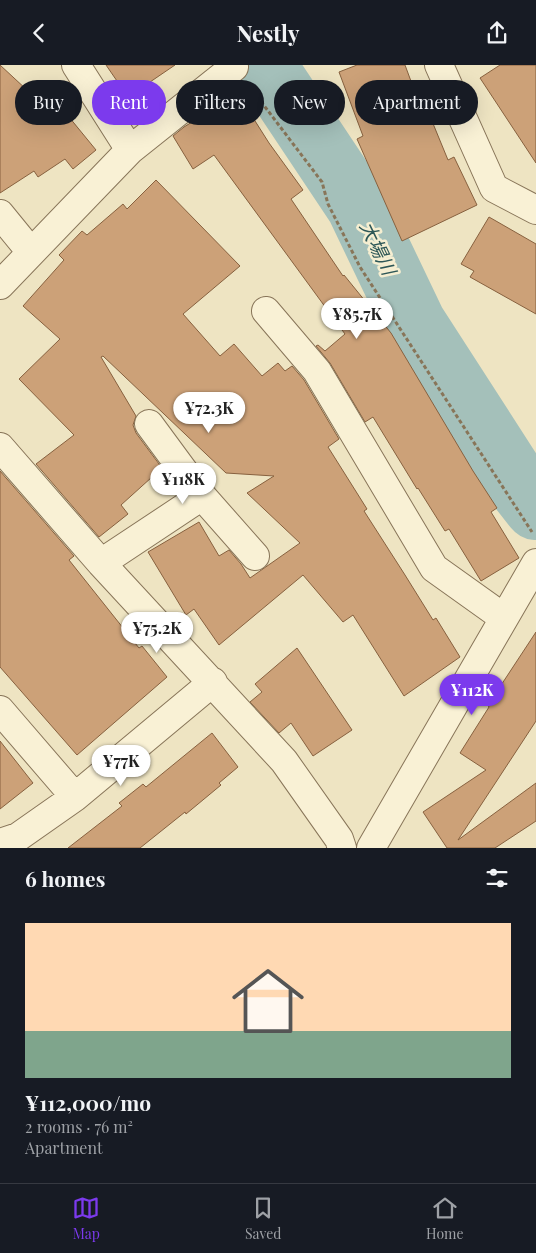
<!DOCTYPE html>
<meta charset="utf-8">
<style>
:root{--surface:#171b24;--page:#20242c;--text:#f1f3f6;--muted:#9ea1a6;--line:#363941;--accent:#7c3aed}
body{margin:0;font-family:"Playfair Display","Noto Sans JP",serif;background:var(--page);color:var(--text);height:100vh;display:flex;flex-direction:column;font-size:19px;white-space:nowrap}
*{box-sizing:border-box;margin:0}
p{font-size:16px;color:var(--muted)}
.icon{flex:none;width:28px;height:28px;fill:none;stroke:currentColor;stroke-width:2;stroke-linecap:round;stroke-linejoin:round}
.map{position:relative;height:783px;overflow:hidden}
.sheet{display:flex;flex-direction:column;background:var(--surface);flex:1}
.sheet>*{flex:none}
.top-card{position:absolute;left:15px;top:15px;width:506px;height:45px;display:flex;gap:10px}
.price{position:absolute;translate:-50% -42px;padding:0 11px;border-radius:18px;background:#fff;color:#222;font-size:16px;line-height:32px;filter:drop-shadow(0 1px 2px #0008)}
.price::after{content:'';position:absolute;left:50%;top:30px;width:15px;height:11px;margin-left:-8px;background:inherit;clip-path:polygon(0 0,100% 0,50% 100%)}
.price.selected{background:var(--accent);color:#fff}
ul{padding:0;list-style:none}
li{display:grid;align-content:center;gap:10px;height:265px;padding:0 25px}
li span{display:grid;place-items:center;height:155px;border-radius:0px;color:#555}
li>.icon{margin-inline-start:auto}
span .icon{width:90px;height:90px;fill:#fffc;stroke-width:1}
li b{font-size:21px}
h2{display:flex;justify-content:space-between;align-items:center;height:60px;padding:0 25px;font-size:21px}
.pill{padding:0 18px;border-radius:22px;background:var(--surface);box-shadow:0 5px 20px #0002;font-size:18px;line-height:45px}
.pill.selected{background:var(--accent);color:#fff}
header{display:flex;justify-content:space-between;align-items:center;height:65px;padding:0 25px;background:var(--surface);font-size:22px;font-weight:700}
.dock{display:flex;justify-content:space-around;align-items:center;height:70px;border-top:1px solid var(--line);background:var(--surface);font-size:14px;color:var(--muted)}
.dock a{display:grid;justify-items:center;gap:2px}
.dock .selected{color:var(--accent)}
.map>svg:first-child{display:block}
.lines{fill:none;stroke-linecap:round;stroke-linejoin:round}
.river{stroke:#a4c0ba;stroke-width:64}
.building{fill:#cca178;stroke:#87613f}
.minor-casing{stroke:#887559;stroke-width:30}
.path{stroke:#887559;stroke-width:3;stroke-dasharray:4 2.5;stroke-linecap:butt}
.minor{stroke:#f9f1d5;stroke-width:28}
.labels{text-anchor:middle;stroke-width:5;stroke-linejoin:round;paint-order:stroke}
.water-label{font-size:19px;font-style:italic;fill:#2d5757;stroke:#f5eed1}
</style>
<header><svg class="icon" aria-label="back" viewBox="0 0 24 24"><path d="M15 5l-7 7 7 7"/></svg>Nestly<svg class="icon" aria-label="share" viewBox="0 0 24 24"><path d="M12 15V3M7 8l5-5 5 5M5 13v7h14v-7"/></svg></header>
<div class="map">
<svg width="536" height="783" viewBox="0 0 536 783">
<rect width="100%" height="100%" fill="#eee4c2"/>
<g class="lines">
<path class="river" d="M264 0 358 141 414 258 521 424 536 443"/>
</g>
<path class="building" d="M0 0 41 38 51 30 96 85 73 104 65 94 38 112 34 106 0 128Z
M106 0H175L128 32Z
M357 0H405L422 46 427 44 448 95 454 92 477 140 402 176 357 74 363 71 339 7Z
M500 0H536V98L480 13Z
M229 34 234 43 243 37 269 78 303 125 291 134 343 211 344 210 391 268 473 406 497 443 491 447 519 493 481 516 449 464 445 466 418 423 417 424 373 352 365 357 330 298 316 281 318 280 325 286 345 269 214 90 193 104 173 71 184 62Z
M156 115 240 201 183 249 220 291 234 279 262 311 278 298 285 306 292 301 304 315 339 374 328 382 367 444 364 446 405 510 433 555 436 553 460 592 404 631 353 550 343 557 303 510 219 580 194 544 186 550 148 487 199 457 219 491 229 485 241 499 250 513 300 478 247 428 274 411 226 408 103 291 101 292 136 351 133 360 136 368 162 403 121 440 128 449 99 472 36 399 74 370 19 314 60 274 23 241 64 195 59 190 82 166 87 170 123 139 127 144Z
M489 152 536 179V249L470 212 474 206 461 199Z
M0 406 74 491 69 495 139 583 142 581 167 612 77 690 0 602Z
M536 567V656L458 775 536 718V756L495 783H447L423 747 486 705 460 688 489 642 488 640Z
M297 583 352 665 313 691 291 658 279 668 250 637 262 627 255 619Z
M212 668 238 702 219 718 221 720 186 749 185 747 140 783H68L122 741 119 738 143 719 146 722Z
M0 676 33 718 0 744Z"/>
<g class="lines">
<defs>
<path id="minor" d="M76 0 130 85
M439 0 494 123 536 145
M0 149 31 187
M0 220 130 85 234 2
M266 246 317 306 434 503 504 553
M149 359 202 431 255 491
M0 382 101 498 284 696 339 774 342 783
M101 498 202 431
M0 645 75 732
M0 778 18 772 75 732 213 617
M371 783 536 498"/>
</defs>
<use href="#minor" class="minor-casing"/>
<path class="path" d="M253 26 322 117 328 139 360 202 532 467"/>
<use href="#minor" class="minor"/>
</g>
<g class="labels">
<g class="water-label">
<text transform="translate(378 183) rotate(64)" y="7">大場川</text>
</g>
</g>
</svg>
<b class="price" style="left:357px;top:275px">¥85.7K</b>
<b class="price" style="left:209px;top:369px">¥72.3K</b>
<b class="price" style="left:183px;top:440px">¥118K</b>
<b class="price" style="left:157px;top:589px">¥75.2K</b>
<b class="price selected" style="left:472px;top:651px">¥112K</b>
<b class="price" style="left:121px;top:722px">¥77K</b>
<div class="top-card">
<a class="pill">Buy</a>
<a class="pill selected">Rent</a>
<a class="pill">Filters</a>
<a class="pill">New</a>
<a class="pill">Apartment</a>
</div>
</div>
<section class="sheet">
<h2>6 homes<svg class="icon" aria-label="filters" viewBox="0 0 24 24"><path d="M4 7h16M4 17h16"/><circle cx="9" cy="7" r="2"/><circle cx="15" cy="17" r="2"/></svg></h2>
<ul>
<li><span style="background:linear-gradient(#ffd9b3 70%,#7fa58c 0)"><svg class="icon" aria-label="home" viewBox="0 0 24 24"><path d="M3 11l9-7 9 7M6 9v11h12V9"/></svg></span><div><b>¥112,000/mo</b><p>2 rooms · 76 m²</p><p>Apartment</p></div></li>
</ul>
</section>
<nav class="dock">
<a class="selected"><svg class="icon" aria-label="map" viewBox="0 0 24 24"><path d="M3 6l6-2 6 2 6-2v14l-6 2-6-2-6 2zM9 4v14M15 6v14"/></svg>Map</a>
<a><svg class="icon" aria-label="saved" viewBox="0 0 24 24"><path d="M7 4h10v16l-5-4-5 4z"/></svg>Saved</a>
<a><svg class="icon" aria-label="home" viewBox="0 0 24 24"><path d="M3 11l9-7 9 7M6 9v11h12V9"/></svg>Home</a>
</nav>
